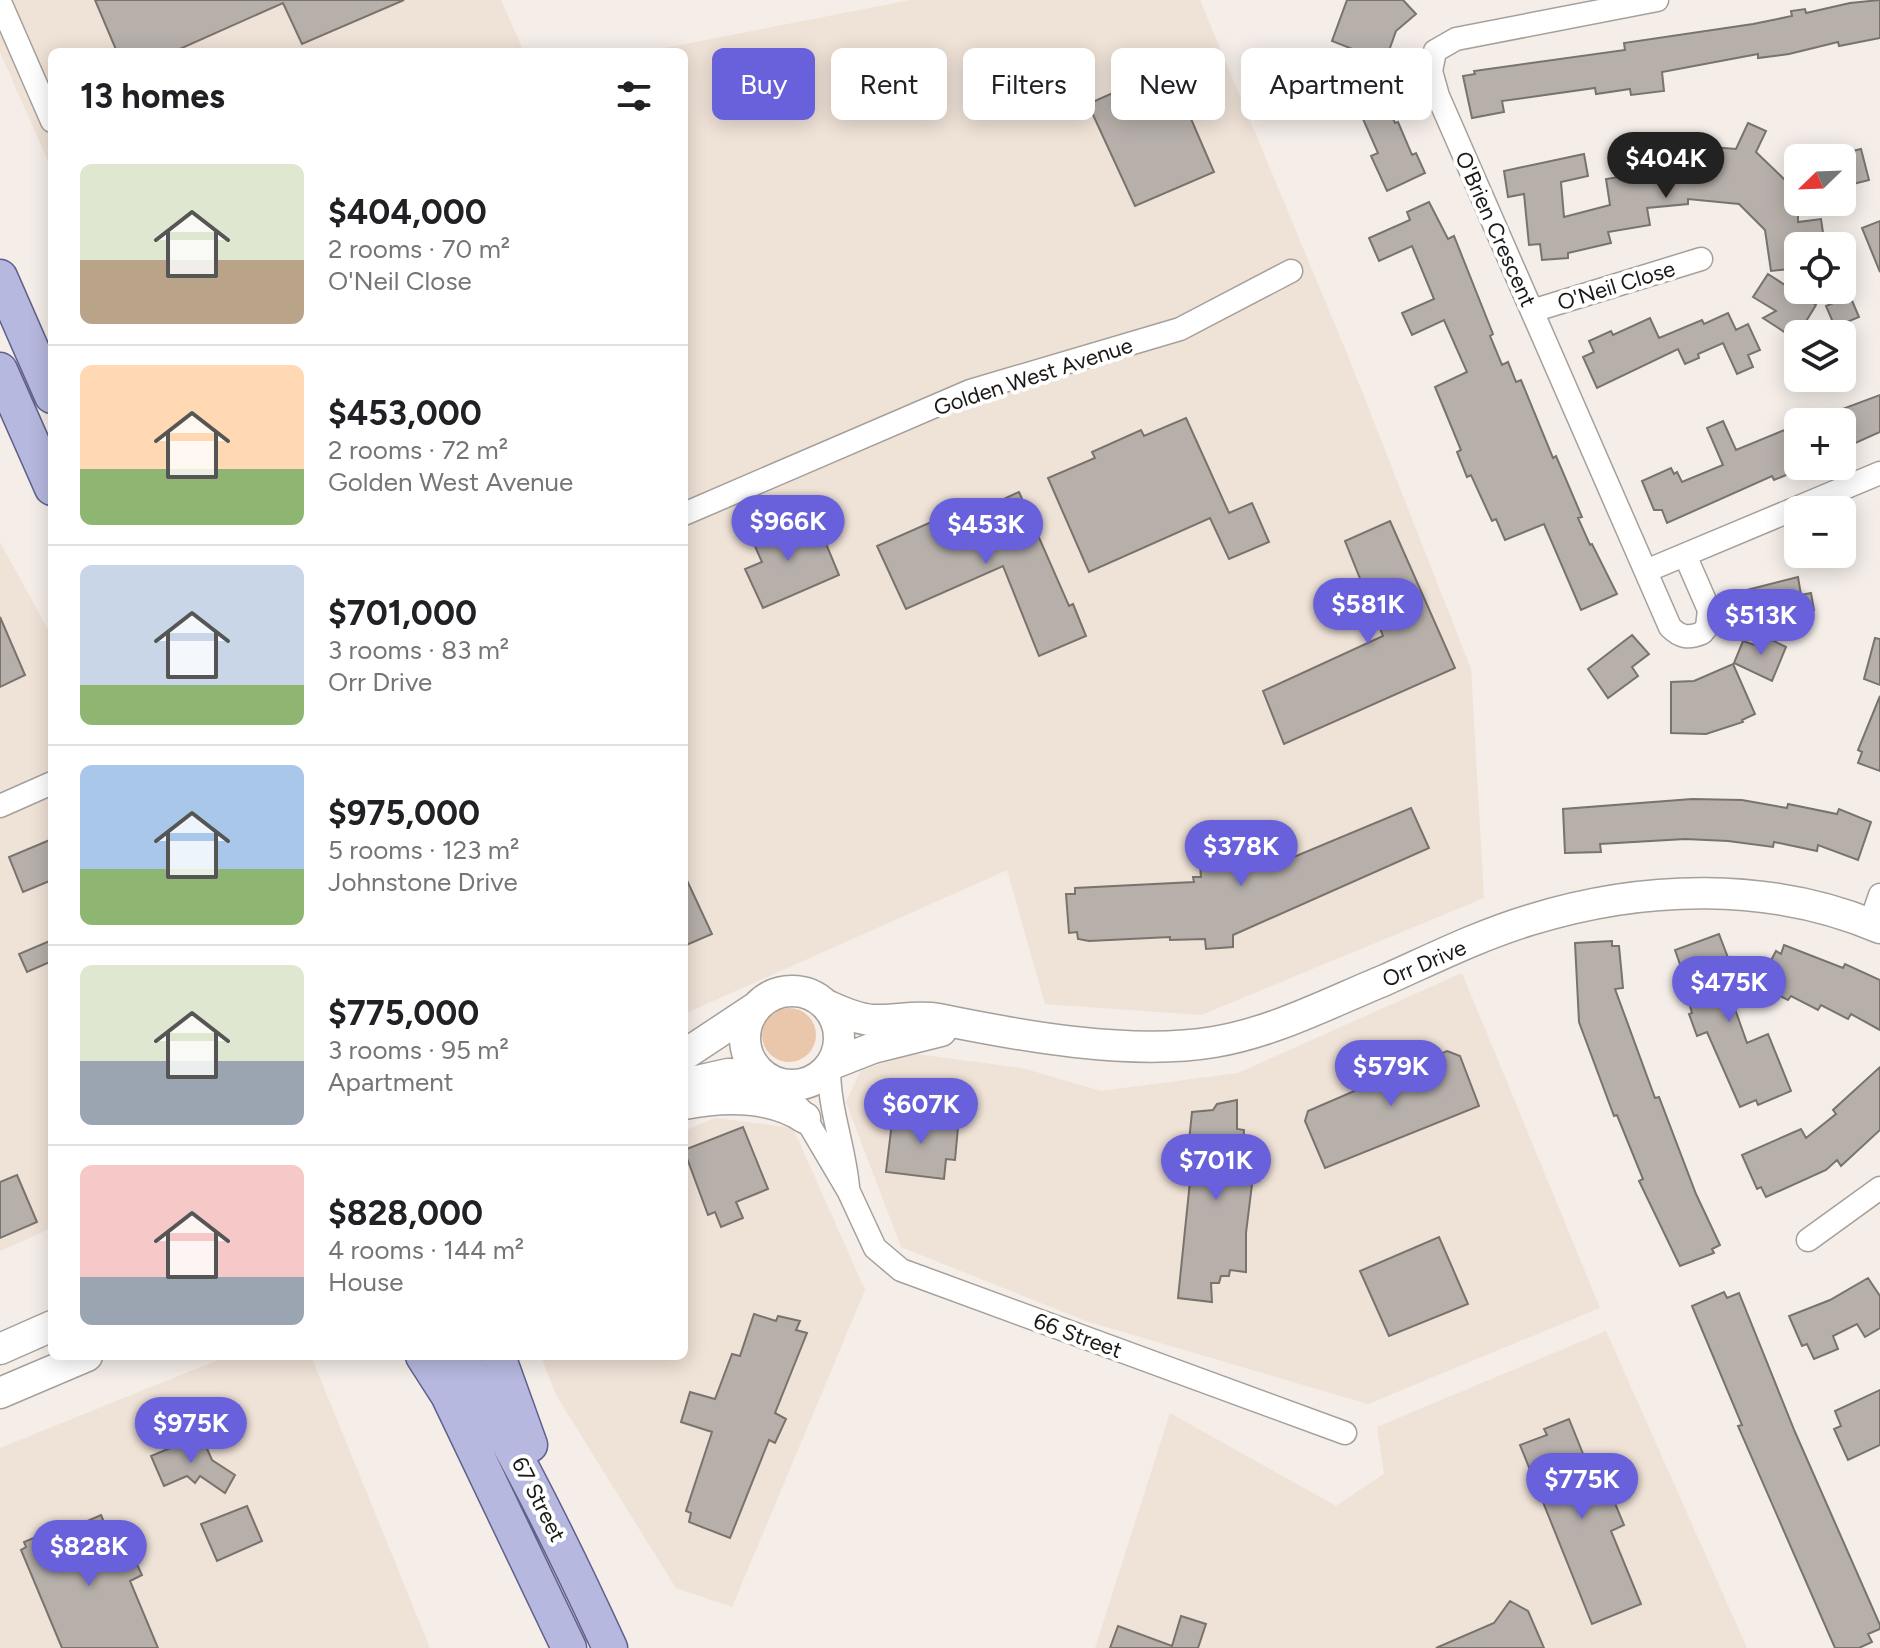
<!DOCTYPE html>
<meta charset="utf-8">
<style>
:root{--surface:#fff;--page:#f6f6f6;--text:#202124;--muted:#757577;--line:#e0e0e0;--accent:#6861db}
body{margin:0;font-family:Figtree,sans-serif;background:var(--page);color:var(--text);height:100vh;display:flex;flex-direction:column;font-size:30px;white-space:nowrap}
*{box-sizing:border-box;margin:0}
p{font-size:26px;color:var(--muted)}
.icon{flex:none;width:44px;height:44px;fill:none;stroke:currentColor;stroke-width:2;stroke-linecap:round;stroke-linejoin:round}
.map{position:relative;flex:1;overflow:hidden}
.drawer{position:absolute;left:48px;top:48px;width:640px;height:1312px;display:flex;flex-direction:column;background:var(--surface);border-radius:12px;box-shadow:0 4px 20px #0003}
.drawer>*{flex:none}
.banner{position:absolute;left:712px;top:48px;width:760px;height:72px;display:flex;gap:16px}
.needle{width:52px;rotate:247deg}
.fabs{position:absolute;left:1784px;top:144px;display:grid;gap:16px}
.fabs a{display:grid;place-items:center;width:72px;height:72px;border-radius:12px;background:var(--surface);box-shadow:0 4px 20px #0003;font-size:40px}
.price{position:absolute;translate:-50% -68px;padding:0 18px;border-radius:28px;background:var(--accent);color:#fff;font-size:26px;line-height:52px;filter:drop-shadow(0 2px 4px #0008)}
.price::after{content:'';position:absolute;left:50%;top:48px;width:24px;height:18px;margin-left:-12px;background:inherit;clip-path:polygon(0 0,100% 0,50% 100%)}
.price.selected{background:#222;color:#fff}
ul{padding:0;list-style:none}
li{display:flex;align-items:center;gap:24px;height:200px;padding:0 32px}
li+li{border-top:2px solid var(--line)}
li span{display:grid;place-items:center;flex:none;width:224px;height:160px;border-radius:12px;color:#555}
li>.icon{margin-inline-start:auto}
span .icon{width:96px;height:96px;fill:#fffc;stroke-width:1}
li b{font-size:34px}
h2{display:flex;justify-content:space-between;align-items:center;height:96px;padding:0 32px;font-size:34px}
.tag{padding:0 28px;border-radius:12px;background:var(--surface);box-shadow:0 4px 20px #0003;font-size:28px;line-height:72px}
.tag.selected{background:var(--accent);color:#fff}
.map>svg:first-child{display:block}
.built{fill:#efe2d7}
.green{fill:#eac7aa}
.building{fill:#b6afaa;stroke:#79736e;stroke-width:2}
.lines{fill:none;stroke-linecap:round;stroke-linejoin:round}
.street-casing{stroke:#a6a09b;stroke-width:25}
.secondary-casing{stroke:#a6a09b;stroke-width:33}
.primary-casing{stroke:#60618b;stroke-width:37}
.street{stroke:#fff;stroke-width:22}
.secondary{stroke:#fff;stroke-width:30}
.primary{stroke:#b6b8df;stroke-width:34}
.labels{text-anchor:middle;stroke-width:8;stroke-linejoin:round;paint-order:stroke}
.street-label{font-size:22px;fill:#1b1917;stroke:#fff}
</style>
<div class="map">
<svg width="1880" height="1648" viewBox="0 0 1880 1648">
<rect width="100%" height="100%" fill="#f4ede8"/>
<path class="built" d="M0 0H501L524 52H52V170L0 52Z
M911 0H1200L1348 356 1471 669 1484 898 1201 1015 1045 1004 1007 870 684 1014V52H644Z
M0 542 52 637V1228L0 1251Z
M1462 973 1600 1308 1368 1404 1086 1321 901 1247 846 1102 861 1070 915 1054 1022 1068 1101 1091 1238 1073Z
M715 1118 793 1128 865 1290 732 1607 676 1588 556 1395 541 1356H684V1131Z
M1606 1331 1747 1648H1095L1170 1413 1336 1506 1384 1474 1377 1427Z
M228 1356H311L430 1648H0V1448Z"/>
<path class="green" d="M762 1035a27 27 0 1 1 54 0a27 27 0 1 1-54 0Z"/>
<path class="building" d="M95 0H404L302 44 283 3 173 52H117Z
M1347 0H1403L1416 14 1396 31 1385 62 1332 41Z
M1880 0V38L1839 46 1838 42 1789 54 1758 58V54L1662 72 1664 91 1631 95 1630 89 1596 94 1595 88 1502 101 1504 112 1472 118 1463 76 1475 74 1474 71 1625 50 1624 43 1753 24 1792 16 1791 11 1805 9 1806 13 1850 3Z
M1386 65 1389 86 1378 88 1395 123 1398 122 1412 155 1416 153 1425 173 1387 191 1371 156 1378 153 1352 94 1343 95 1339 72Z
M1169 68 1214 172 1135 206 1088 104Z
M1748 123 1766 131 1756 152 1785 180 1788 176 1798 186V222L1821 219 1825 246H1798V268L1771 271 1765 230 1739 204 1688 199V204L1647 208 1650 225 1608 232 1611 243 1568 253V258L1542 260 1540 244 1529 245 1524 194 1508 197 1504 171 1584 154 1588 176 1561 182 1564 217 1610 205 1606 179 1651 172V167L1668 165 1669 175 1697 173 1700 146 1736 149Z
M1861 149 1869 180 1849 185 1840 154Z
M1429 202 1448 239 1454 236 1493 334 1490 336 1502 365 1508 362 1516 382 1521 380 1553 458 1556 456 1582 517 1578 518 1590 545 1592 544 1617 594 1581 610 1544 524 1505 540 1496 519 1492 521 1471 475 1467 477 1457 452 1461 450 1435 387 1467 372 1444 320 1412 335 1402 313 1434 299 1412 246 1379 261 1369 238 1410 220 1407 212Z
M1880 221V272L1862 228Z
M1768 274 1816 305 1795 339 1763 318 1776 311 1753 297Z
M1850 296 1859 317 1835 327 1826 306Z
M1728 313 1736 330 1748 324 1760 350 1748 355 1753 367 1737 374 1723 343 1698 354 1699 358 1685 364 1678 349 1597 388 1583 357 1594 352 1589 341 1611 331 1613 335 1650 318 1659 338 1702 320 1704 324Z
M1880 395V432L1842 449V422L1837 411Z
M1186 418 1229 513 1252 503 1269 542 1229 559 1210 518 1089 572 1048 478 1095 458 1092 452 1141 430 1144 436Z
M1723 421 1736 450 1787 429 1798 455V465L1789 469 1791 473 1774 480 1772 476 1667 523 1662 510H1654L1642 481 1671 468 1674 474 1677 472 1682 482 1723 465 1707 428Z
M1019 492 1069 606 1073 604 1086 636 1039 656 1003 566 906 609 877 546 963 508 967 516Z
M789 517 801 544 822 534 839 575 763 608 745 569 762 562 750 535Z
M1390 521 1455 668 1284 744 1263 691 1383 636 1345 541Z
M1798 577 1801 595 1811 593 1814 610 1752 625 1743 591Z
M0 617 25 675 0 687Z
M1754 631 1786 647 1772 681 1734 663 1743 641 1758 646Z
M1632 635 1649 654 1632 667 1638 676 1608 698 1588 669Z
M1875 638 1880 639V685L1864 679Z
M1733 664 1755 714 1742 720 1743 722 1706 734 1671 733V682L1694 681Z
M1880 696V771L1858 763 1862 752 1858 750Z
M1692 799 1742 800 1787 808 1788 804 1837 814 1839 809 1871 822 1858 860 1818 845 1817 851 1774 842 1773 847 1728 841 1685 839 1600 844 1601 852 1565 853 1563 809Z
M1411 808 1429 848 1233 935V947L1206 949 1205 939 1170 940V937L1089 941 1078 939 1077 932 1069 933 1066 894H1075V888L1194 882 1193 877H1201L1200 865 1206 864 1205 862 1245 852 1265 843 1270 853 1283 847 1289 859Z
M52 839V880L23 892 9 857Z
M684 874 712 934 684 946Z
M1719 934 1733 971 1727 968 1736 993 1730 995 1747 1043 1768 1034 1791 1091 1758 1105 1756 1100 1740 1107 1707 1032 1697 1036 1689 1014 1692 1013 1683 982 1686 981 1675 950Z
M52 940V961L27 972 19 954Z
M1612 941V946H1619L1623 988 1615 989 1655 1098 1659 1097 1696 1194 1720 1245 1712 1249 1714 1253 1680 1266 1639 1181 1643 1179 1617 1115 1614 1116 1579 1022 1575 943Z
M1784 945 1843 968 1845 964 1880 980V1030L1851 1014 1848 1019 1821 1005 1818 1010 1791 996 1788 1000 1758 985 1776 951 1781 954Z
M1447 1051 1460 1056 1479 1106 1325 1168 1305 1121 1308 1111Z
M1880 1067V1130L1841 1166 1837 1160 1826 1170 1766 1197 1761 1187 1757 1189 1742 1155 1801 1129 1806 1138 1836 1114 1833 1110Z
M1237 1100V1129L1244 1130 1243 1148 1248 1149V1156L1253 1157 1251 1168H1254L1246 1233V1272L1230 1270 1229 1276H1221L1219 1283H1211L1212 1302 1178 1298 1193 1152 1188 1151 1192 1112 1213 1110 1217 1104Z
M893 1114 954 1121 958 1127 955 1160 946 1159 944 1179 886 1172Z
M743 1127 768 1189 736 1202 743 1218 721 1227 715 1212 708 1215 684 1150Z
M17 1175 37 1222 0 1238V1182Z
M1439 1237 1468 1304 1389 1336 1360 1271Z
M1868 1278 1880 1296V1328L1865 1337 1857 1324 1833 1336 1838 1349 1814 1359 1807 1344 1802 1346 1789 1316 1830 1300Z
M1724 1292 1727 1298 1739 1293 1795 1432 1880 1625V1629L1868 1634 1872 1642 1859 1648H1835L1738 1426 1742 1425 1692 1306Z
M754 1314 776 1321 778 1316 800 1321 796 1330 807 1333 775 1413 786 1419 775 1443 769 1440 730 1538 689 1522 691 1513 686 1511 712 1432 681 1422 690 1392 715 1399 732 1354 740 1356Z
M1880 1390V1445L1848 1460 1834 1429 1841 1426 1835 1411Z
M1569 1419 1592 1476 1602 1472 1624 1525 1611 1531 1641 1604 1592 1624 1520 1445 1547 1435 1544 1429Z
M201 1435 212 1460 235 1475 225 1493 200 1476 195 1483 187 1476 164 1486 151 1456Z
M247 1506 262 1541 217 1561 201 1524Z
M101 1515 113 1544 125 1539 142 1575 130 1581 158 1648H62L21 1550 26 1547 24 1542 53 1530 55 1535Z
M1510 1601 1528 1611 1544 1648H1436L1494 1623Z
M1181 1616 1206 1624 1198 1648H1110L1118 1626 1172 1646Z"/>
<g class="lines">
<defs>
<path id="street" d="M1657 0 1456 39 1435 51 1431 71 1438 96 1670 627C1680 637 1688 639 1702 633L1707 627 1709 610 1685 555
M0 2 52 121
M1532 311 1701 259
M684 514 970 391 1180 329 1291 271
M1646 571 1880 473
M0 806 52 783
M1870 924 1880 895
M829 1068C829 1110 844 1145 848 1187
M772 1081 800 1109 849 1192 875 1248 901 1270 1345 1433
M1808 1240 1880 1188"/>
<path id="secondary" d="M745 1038a47 47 0 1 1 94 0a47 47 0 1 1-94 0Z
M826 1005C840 1011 856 1019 872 1020 894 1021 916 1015 938 1019 1021 1036 1131 1056 1214 1042 1274 1032 1329 1003 1385 980 1432 959 1480 935 1530 920 1643 885 1770 881 1880 928
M684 1055 755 1008
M832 1064 873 1048 941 1031
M684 1084 728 1074 762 1075
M684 1104C725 1096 769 1095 805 1118
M0 1349 52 1326
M0 1393 87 1356"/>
<path id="primary" d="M0 277 52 396
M0 370 52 488
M423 1356 448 1395 569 1648
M459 1356C516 1450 564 1548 610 1648
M498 1356 530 1445"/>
</defs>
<use href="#street" class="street-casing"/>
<use href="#secondary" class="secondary-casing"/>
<use href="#primary" class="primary-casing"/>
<use href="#street" class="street"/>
<use href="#secondary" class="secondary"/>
<use href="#primary" class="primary"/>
</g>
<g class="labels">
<g class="street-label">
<text transform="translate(1496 229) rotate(66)" y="8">O'Brien Crescent</text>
<text transform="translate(1616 285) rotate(-17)" y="8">O'Neil Close</text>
<text transform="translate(1033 376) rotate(-18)" y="8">Golden West Avenue</text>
<text transform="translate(1424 963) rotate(-23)" y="8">Orr Drive</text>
<text transform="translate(1078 1335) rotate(20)" y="8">66 Street</text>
<text transform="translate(539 1499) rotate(63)" y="8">67 Street</text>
</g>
</g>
</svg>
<div class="fabs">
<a><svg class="needle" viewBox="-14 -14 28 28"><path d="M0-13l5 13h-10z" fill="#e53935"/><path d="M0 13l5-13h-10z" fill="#757577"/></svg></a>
<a><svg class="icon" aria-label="locate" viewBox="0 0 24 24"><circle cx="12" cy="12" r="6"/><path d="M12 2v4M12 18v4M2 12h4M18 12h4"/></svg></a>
<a><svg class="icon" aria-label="layers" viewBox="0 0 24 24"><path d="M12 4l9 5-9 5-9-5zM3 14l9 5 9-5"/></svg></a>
<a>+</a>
<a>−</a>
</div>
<b class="price selected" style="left:1666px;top:200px">$404K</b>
<b class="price" style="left:788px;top:563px">$966K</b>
<b class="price" style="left:986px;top:566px">$453K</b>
<b class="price" style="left:1368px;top:646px">$581K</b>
<b class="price" style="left:1761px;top:657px">$513K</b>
<b class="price" style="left:1241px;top:888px">$378K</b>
<b class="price" style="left:1729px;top:1024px">$475K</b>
<b class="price" style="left:1391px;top:1108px">$579K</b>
<b class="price" style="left:921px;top:1146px">$607K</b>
<b class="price" style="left:1216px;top:1202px">$701K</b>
<b class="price" style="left:191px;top:1465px">$975K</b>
<b class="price" style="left:1582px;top:1521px">$775K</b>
<b class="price" style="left:89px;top:1588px">$828K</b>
<div class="banner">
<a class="tag selected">Buy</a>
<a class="tag">Rent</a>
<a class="tag">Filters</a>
<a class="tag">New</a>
<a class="tag">Apartment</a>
</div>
<section class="drawer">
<h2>13 homes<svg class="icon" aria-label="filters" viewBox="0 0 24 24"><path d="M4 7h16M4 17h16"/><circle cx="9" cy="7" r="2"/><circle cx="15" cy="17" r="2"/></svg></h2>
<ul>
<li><span style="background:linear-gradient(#dfe7d0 60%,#b9a48a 0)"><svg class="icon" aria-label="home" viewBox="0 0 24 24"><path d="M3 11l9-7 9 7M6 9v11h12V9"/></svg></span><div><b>$404,000</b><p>2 rooms · 70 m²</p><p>O'Neil Close</p></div></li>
<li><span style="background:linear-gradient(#ffd9b3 65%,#8fb573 0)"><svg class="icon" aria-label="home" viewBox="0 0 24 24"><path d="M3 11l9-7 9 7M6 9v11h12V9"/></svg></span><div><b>$453,000</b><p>2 rooms · 72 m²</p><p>Golden West Avenue</p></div></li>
<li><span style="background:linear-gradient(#c9d6e8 75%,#8fb573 0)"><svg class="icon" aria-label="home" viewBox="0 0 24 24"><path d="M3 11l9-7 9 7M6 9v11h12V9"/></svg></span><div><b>$701,000</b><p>3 rooms · 83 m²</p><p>Orr Drive</p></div></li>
<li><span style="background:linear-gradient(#a9c7e8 65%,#8fb573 0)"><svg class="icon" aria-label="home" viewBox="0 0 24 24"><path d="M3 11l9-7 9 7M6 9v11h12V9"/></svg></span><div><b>$975,000</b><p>5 rooms · 123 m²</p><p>Johnstone Drive</p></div></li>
<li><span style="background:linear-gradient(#dfe7d0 60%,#9aa5b1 0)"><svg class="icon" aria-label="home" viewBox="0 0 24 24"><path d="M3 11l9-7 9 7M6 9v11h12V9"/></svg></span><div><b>$775,000</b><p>3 rooms · 95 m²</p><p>Apartment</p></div></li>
<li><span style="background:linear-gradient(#f6c9c9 70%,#9aa5b1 0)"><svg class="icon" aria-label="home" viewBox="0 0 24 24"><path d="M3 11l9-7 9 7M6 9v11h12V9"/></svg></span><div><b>$828,000</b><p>4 rooms · 144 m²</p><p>House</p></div></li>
</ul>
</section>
</div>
